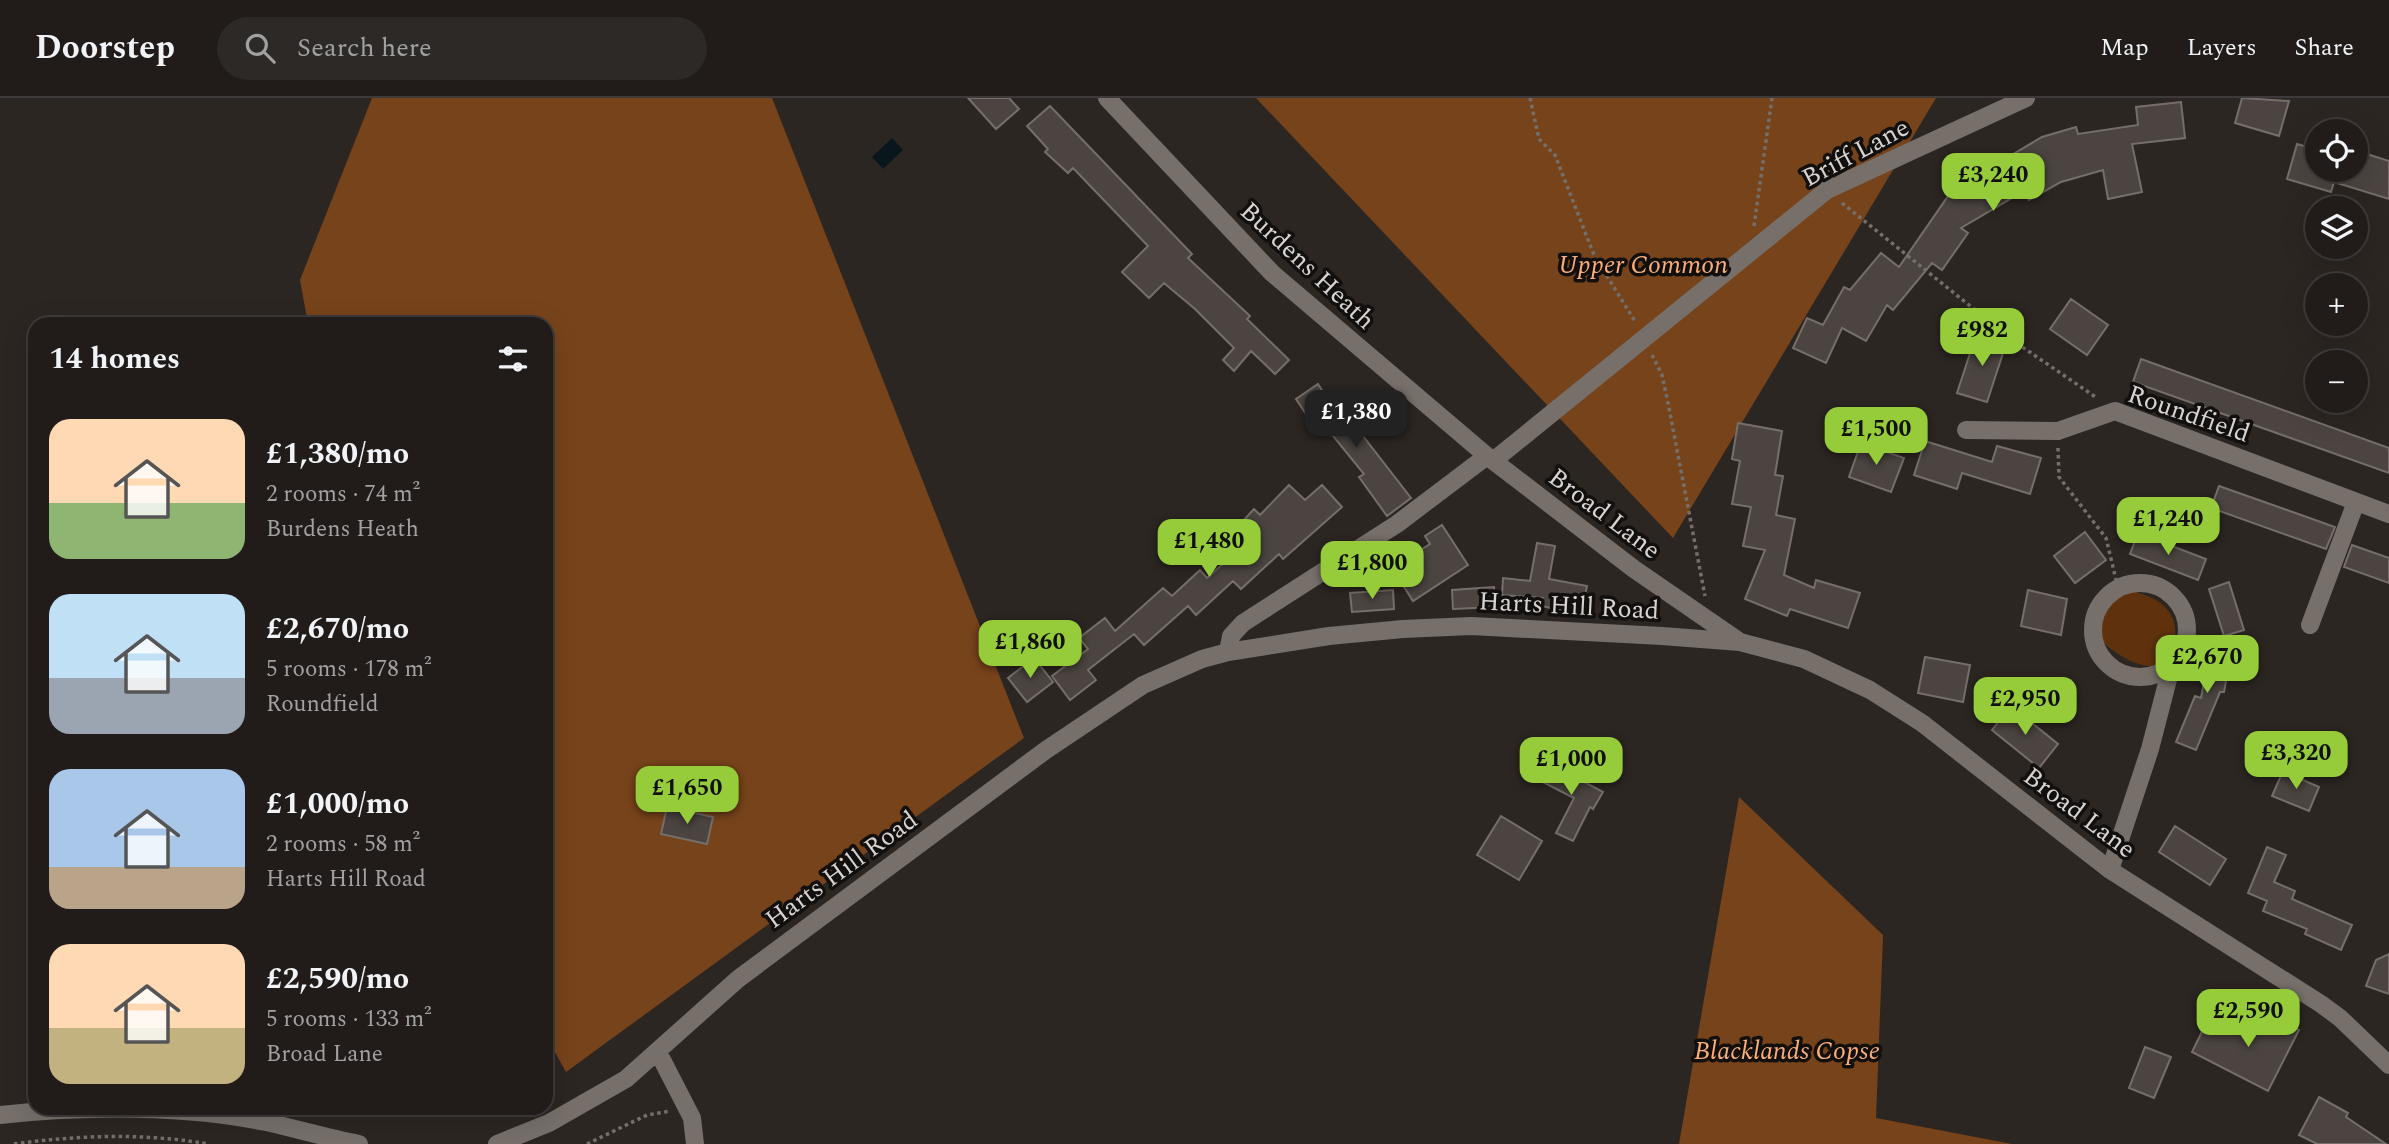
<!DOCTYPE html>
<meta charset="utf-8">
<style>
:root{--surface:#211c1a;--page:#2d2927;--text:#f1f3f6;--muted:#a2a1a2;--line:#3e3a39;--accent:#96cc39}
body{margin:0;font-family:Spectral,serif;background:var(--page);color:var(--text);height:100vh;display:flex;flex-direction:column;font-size:26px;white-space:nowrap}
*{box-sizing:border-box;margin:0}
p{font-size:23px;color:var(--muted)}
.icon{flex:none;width:38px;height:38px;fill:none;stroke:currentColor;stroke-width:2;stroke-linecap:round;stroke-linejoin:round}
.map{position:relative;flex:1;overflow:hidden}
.panel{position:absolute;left:28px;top:219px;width:525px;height:798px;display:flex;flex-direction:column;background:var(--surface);border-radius:21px;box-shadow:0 7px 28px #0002,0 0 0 2px var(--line)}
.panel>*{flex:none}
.fabs{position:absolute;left:2305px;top:21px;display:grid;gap:14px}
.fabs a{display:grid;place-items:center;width:63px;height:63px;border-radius:50%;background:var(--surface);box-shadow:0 7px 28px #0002,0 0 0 2px var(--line);font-size:35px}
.price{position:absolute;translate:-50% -60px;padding:0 16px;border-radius:14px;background:var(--accent);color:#111;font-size:23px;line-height:46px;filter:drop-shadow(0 2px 4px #0008)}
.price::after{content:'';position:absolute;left:50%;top:42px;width:21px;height:16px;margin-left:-10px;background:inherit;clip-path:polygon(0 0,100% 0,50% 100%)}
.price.active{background:#222;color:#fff}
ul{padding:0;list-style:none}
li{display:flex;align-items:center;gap:21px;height:175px;padding:0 21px}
li span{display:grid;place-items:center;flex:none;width:196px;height:140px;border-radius:21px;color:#555}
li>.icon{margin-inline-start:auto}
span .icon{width:84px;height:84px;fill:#fffc;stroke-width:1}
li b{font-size:30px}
h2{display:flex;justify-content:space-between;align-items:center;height:84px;padding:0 21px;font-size:30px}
header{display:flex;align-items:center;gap:42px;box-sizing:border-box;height:98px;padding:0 35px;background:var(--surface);border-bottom:2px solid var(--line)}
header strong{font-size:33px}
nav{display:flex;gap:38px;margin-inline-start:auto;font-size:24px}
.search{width:490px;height:63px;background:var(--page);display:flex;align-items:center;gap:18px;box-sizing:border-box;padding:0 24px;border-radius:38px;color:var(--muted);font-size:26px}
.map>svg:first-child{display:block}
.green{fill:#5f320d}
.forest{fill:#77431a}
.water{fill:#09171d}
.building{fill:#4b4440;stroke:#766e69;stroke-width:2}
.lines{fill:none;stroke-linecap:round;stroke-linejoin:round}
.path{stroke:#746f6b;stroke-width:3.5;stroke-dasharray:3.5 3.5;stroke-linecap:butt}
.minor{stroke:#766f6a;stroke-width:18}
.labels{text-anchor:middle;stroke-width:7;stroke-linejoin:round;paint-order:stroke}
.street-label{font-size:26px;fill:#d8d3d1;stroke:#12100e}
.park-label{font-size:26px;font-style:italic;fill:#fbae78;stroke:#12100e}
</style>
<header>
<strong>Doorstep</strong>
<div class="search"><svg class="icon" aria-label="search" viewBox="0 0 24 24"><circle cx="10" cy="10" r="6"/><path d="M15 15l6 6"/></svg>Search here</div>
<nav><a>Map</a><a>Layers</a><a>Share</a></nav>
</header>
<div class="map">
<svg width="2389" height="1046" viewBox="0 0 2389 1046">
<rect width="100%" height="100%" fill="#2c2622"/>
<path class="green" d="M2135 494C2163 501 2181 517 2174 547 2173 553 2169 561 2163 565 2145 577 2108 552 2097 538L2101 509 2118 496Z"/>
<path class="forest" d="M372 0H772L1024 640 566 974 546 938V226H308L300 182Z
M1256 0H1936L1673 440Z
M1739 699 1883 837 1876 1020 2012 1046H1679Z"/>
<path class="water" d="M892 40 903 52 883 71 872 59Z"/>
<path class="building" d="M968 0H1009L1019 11 996 31Z
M2242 0 2289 3 2279 38 2235 25Z
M2181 4 2185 40 2132 46 2142 94 2108 101 2103 72 2061 84 2029 102 2024 93 1961 130 1968 135 1942 172 1932 165 1893 212 1887 207 1866 243 1842 230 1826 265 1793 250 1807 220 1823 227 1844 189 1850 192 1881 155 1899 169 1948 98 1946 96 2042 39 2076 29 2078 36 2138 27 2136 9Z
M1050 8 1192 156 1188 160 1250 218 1247 221 1289 262 1275 276 1251 253 1234 273 1223 262 1234 250 1195 211 1164 185 1149 200 1122 174 1148 148 1073 70 1068 75 1045 54 1048 51 1027 28Z
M2297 46 2317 52V72H2356L2361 54 2389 63V101L2334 84 2331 94 2287 81Z
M2071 201 2108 227 2087 257 2050 231Z
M1976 237 2006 246 1987 304 1957 295Z
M2141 261 2389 350V375L2133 284Z
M1318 286 1343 325 1349 320 1411 400 1387 418 1359 379 1364 376 1325 328 1317 333 1296 301Z
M1738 325 1782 333 1775 377 1783 378 1776 417 1795 421 1784 477 1814 490 1816 482 1860 495 1848 530 1790 511 1787 518 1745 501 1765 452 1743 448 1751 409 1732 406 1740 363 1732 361Z
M1925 343 1992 364 1997 348 2041 360 2030 396 1962 375 1957 391 1914 377Z
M1861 345 1904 360 1891 394 1849 379Z
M1289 387 1305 402 1322 387 1342 409 1283 461 1279 456 1241 491 1233 483 1196 517 1188 508 1144 547 1134 536 1088 572 1096 582 1070 602 1052 578 1088 551 1079 540 1105 520 1115 533 1163 490 1172 498 1200 472 1207 480 1244 447 1232 435 1254 411 1260 417Z
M2219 388 2335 429 2326 451 2211 410Z
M1442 427 1468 467 1413 503 1392 470 1430 446 1425 438Z
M2085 434 2106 462 2075 485 2054 458Z
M2138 435 2206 461 2198 482 2130 456Z
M1537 445 1555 448 1549 481 1587 488 1581 516 1541 508 1543 500 1502 497 1503 480 1530 483Z
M2352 447 2389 460V485L2344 469Z
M2229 484 2244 532 2224 538 2209 491Z
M1494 489 1496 509 1453 511 1452 492Z
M1393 492 1394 511 1352 514 1350 495Z
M2028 492 2067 501 2061 537 2021 528Z
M2212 541 2233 546 2224 594H2220L2196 652 2176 644 2195 598 2201 600Z
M1925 559 1970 567 1963 604 1918 595Z
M1034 560 1053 584 1027 604 1008 580Z
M2011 608 2058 646 2039 670 1992 632Z
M1545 663 1603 694 1593 711 1590 709 1573 743 1556 735 1574 700 1535 680Z
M2283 673 2319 689 2309 713 2272 698Z
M667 709 713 719 707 746 661 736Z
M1501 718 1542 743 1519 782 1477 757Z
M2175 728 2226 761 2210 787 2159 754Z
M2267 749 2286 757 2274 784 2295 793 2292 801 2352 827 2341 852 2305 836 2307 831 2263 813 2267 803 2248 795Z
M2389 856V896L2366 888 2376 862Z
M2262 914 2299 932 2268 993 2192 954 2209 919 2249 939Z
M2145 949 2171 959 2154 1000 2129 990Z
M2319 999 2348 1015 2346 1019 2386 1046H2317L2299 1037Z"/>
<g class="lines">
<path class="path" d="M1530 0 1539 41 1555 57 1594 157 1636 225
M1842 105 2015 244 2097 300
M1754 128 1772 0
M1652 257 1662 277 1668 305 1705 498
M2058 350 2059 379 2106 440 2118 490
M14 1046C79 1037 144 1035 209 1046
M587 1046 647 1017 671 1013"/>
<path class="minor" d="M1107 0 1272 175 1487 358 1634 471 1740 544
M1966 332 2058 333 2115 313 2389 416
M1493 363 1827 92 2026 0
M2093 532a47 47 0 1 1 94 0a47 47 0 1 1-94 0Z
M2310 527 2356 404
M1228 554 1231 538 1243 525 1397 426 1487 358
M2110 772 2150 651 2172 566
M658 954 692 1020 695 1046
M0 1017C87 1008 180 1007 266 1024 297 1031 328 1040 359 1046
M497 1046 549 1025 626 981 738 881 1046 652 1143 587 1202 561 1228 554 1329 538 1403 531 1471 528 1662 538 1740 544 1804 561 1870 592 1922 625 2110 772 2321 906 2340 920 2389 967"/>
</g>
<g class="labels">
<g class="street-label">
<text transform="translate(1855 54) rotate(-28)" y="9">Briff Lane</text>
<text transform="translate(1308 167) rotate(43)" y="9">Burdens Heath</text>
<text transform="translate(2189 315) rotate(19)" y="9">Roundfield</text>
<text transform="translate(1605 415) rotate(37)" y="9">Broad Lane</text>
<text transform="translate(1569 507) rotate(3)" y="9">Harts Hill Road</text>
<text transform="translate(2080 714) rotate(37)" y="9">Broad Lane</text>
<text transform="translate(841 771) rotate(-36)" y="9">Harts Hill Road</text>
</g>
<g class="park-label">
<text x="1643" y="175">Upper Common</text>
<text x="1787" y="961">Blacklands Copse</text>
</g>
</g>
</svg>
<div class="fabs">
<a><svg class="icon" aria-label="locate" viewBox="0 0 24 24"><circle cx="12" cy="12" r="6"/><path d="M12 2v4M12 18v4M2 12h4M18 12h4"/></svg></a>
<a><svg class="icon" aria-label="layers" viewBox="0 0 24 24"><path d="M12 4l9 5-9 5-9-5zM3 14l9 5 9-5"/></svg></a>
<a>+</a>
<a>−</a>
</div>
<b class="price" style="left:1993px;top:115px">£3,240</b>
<b class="price" style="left:1982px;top:270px">£982</b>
<b class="price active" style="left:1356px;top:352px">£1,380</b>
<b class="price" style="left:1876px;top:369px">£1,500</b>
<b class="price" style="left:2168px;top:459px">£1,240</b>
<b class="price" style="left:1209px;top:481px">£1,480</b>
<b class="price" style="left:1372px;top:503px">£1,800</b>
<b class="price" style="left:1030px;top:582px">£1,860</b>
<b class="price" style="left:2207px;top:597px">£2,670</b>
<b class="price" style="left:2025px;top:639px">£2,950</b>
<b class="price" style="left:2296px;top:693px">£3,320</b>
<b class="price" style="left:1571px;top:699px">£1,000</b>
<b class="price" style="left:687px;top:728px">£1,650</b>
<b class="price" style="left:2248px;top:951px">£2,590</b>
<section class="panel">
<h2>14 homes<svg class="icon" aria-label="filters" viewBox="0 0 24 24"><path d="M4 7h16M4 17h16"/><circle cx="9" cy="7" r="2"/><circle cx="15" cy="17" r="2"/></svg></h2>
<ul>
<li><span style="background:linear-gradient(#ffd9b3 60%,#8fb573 0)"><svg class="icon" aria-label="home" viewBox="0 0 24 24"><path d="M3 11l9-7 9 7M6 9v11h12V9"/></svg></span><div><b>£1,380/mo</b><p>2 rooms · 74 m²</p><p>Burdens Heath</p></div></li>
<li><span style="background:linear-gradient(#bfe0f5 60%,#9aa5b1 0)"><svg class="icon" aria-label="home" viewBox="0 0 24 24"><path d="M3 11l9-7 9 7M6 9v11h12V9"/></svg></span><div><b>£2,670/mo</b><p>5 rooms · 178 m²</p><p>Roundfield</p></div></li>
<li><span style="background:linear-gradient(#a9c7e8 70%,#b9a48a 0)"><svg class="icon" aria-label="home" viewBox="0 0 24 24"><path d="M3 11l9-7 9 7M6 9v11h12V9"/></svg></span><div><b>£1,000/mo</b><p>2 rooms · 58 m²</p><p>Harts Hill Road</p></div></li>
<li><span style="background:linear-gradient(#ffd9b3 60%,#c2b280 0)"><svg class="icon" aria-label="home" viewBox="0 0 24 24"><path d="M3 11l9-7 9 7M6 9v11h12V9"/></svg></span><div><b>£2,590/mo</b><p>5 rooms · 133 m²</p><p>Broad Lane</p></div></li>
</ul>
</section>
</div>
